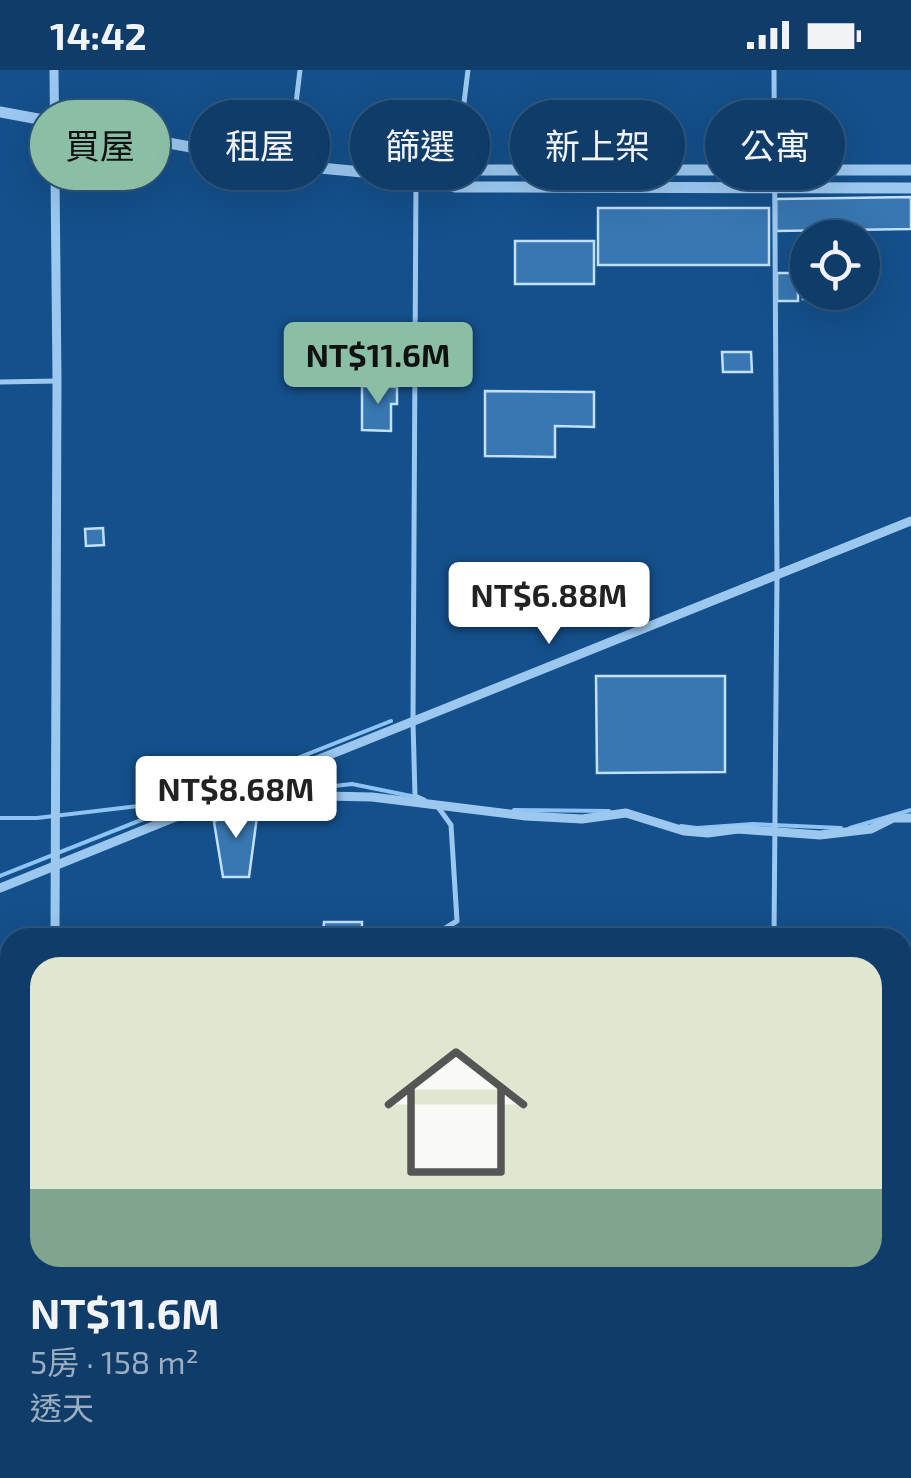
<!DOCTYPE html>
<html lang="zh-TW">
<meta charset="utf-8">
<style>
:root{--surface:#0f3c68;--page:#18436e;--text:#f1f3f6;--muted:#9badc0;--line:#2f567c;--accent:#8abfa5}
body{margin:0;font-family:"Exo 2","Noto Sans TC",sans-serif;background:var(--page);color:var(--text);height:100vh;display:flex;flex-direction:column;font-size:38px;white-space:nowrap}
*{box-sizing:border-box;margin:0}
p{font-size:32px;color:var(--muted)}
.icon{flex:none;width:55px;height:55px;fill:none;stroke:currentColor;stroke-width:2;stroke-linecap:round;stroke-linejoin:round}
.map{position:relative;flex:1;overflow:hidden}
.side{position:absolute;left:0px;top:858px;width:912px;height:552px;display:flex;flex-direction:column;background:var(--surface);border-radius:30px 30px 0 0;box-shadow:0 10px 40px #0002,0 0 0 2px var(--line)}
.side>*{flex:none}
.guide{position:absolute;left:30px;top:30px;width:852px;height:90px;display:flex;gap:20px}
.controls{position:absolute;left:790px;top:150px;display:grid;gap:20px}
.controls a{display:grid;place-items:center;width:90px;height:90px;border-radius:50%;background:var(--surface);box-shadow:0 10px 40px #0002,0 0 0 2px var(--line);font-size:50px}
.price{position:absolute;translate:-50% -85px;padding:0 22px;border-radius:10px;background:#fff;color:#222;font-size:32px;line-height:65px;filter:drop-shadow(0 2px 5px #0008)}
.price::after{content:'';position:absolute;left:50%;top:60px;width:30px;height:22px;margin-left:-15px;background:inherit;clip-path:polygon(0 0,100% 0,50% 100%)}
.price.current{background:var(--accent);color:#111}
ul{padding:0;list-style:none}
li{display:grid;align-content:center;gap:20px;height:530px;padding:0 30px}
li span{display:grid;place-items:center;height:310px;border-radius:30px;color:#555}
li>.icon{margin-inline-start:auto}
span .icon{width:180px;height:180px;fill:#fffc;stroke-width:1}
li b{font-size:42px}
.chip{padding:0 35px;border-radius:45px;background:var(--surface);box-shadow:0 10px 40px #0002,0 0 0 2px var(--line);font-size:35px;line-height:90px}
.chip.current{background:var(--accent);color:#111}
.status{display:flex;justify-content:space-between;align-items:center;height:70px;padding:0 50px;background:var(--surface);direction:ltr}
.status svg{height:28px;fill:currentColor}
.map>svg:first-child{display:block}
.lines{fill:none;stroke-linecap:round;stroke-linejoin:round}
.stream{stroke:#8ec4f3;stroke-width:4}
.building{fill:#3877b2;stroke:#c3e0fb;stroke-width:2.5}
.service{stroke:#9cc8f0;stroke-width:5}
.minor{stroke:#9cc8f0;stroke-width:9}
.tertiary{stroke:#9cc8f0;stroke-width:11}
</style>
<div class="status"><b>14:42</b><svg viewBox="0 0 49 12"><path d="M0 12V9h3v3zM5 12V6h3v6zM10 12V3h3v9zM15 12V0h3v12zM26 1h20v11H26zM47 4h2v5h-2z"/></svg></div>
<div class="map">
<svg width="911" height="1408" viewBox="0 0 911 1408">
<rect width="100%" height="100%" fill="#14508b"/>
<g class="lines">
<path class="stream" d="M209 736C233 739 260 722 281 711L308 719 352 714 416 727
M514 740 609 741
M0 748H37L164 733 199 735
M681 756 697 758 753 754 841 758
M850 758 911 740
M0 806 391 651
M0 1223H10
M902 1305 911 1310"/>
</g>
<path class="building" d="M911 127V159L776 161V129Z
M598 138H769V195H598Z
M515 171H594V214H515Z
M777 203H798V231H777Z
M803 205H808V222H828V229H803Z
M722 282H751L752 302H723Z
M362 316 397 317V334H391V361L362 360Z
M485 321 594 322V357L555 356V387L485 386Z
M103 458 104 475 86 476 85 459Z
M596 606H725V702L597 703Z
M237 738 258 739 249 807H223L214 752Z
M324 852H362V868H323Z
M0 925 10 926V966H0Z"/>
<g class="lines">
<path class="service" d="M289 92 300 0
M456 98 468 0
M416 107 413 652 415 726 424 730
M0 312 57 311
M429 868 457 851 451 755 438 737
M774 868 777 505 774 0
M415 1400V1408
M775 1400V1408"/>
<path class="minor" d="M54 0 57 311 55 868
M200 737 911 451
M0 818 200 737 213 745 277 725 372 727 526 746 582 749 626 743 684 761 708 763 738 759 820 765 871 759 893 748H911
M54 1408V1400"/>
<path class="tertiary" d="M0 42 288 95 416 107 455 117 911 118
M420 106 455 100H911"/>
</g>
</svg>
<div class="controls">
<a><svg class="icon" aria-label="locate" viewBox="0 0 24 24"><circle cx="12" cy="12" r="6"/><path d="M12 2v4M12 18v4M2 12h4M18 12h4"/></svg></a>
</div>
<b class="price current" style="left:378px;top:337px">NT$11.6M</b>
<b class="price" style="left:549px;top:577px">NT$6.88M</b>
<b class="price" style="left:236px;top:771px">NT$8.68M</b>
<div class="guide">
<a class="chip current">買屋</a>
<a class="chip">租屋</a>
<a class="chip">篩選</a>
<a class="chip">新上架</a>
<a class="chip">公寓</a>
</div>
<section class="side">
<ul>
<li><span style="background:linear-gradient(#dfe7d0 75%,#7fa58c 0)"><svg class="icon" aria-label="home" viewBox="0 0 24 24"><path d="M3 11l9-7 9 7M6 9v11h12V9"/></svg></span><div><b>NT$11.6M</b><p>5房 · 158 m²</p><p>透天</p></div></li>
</ul>
</section>
</div>
